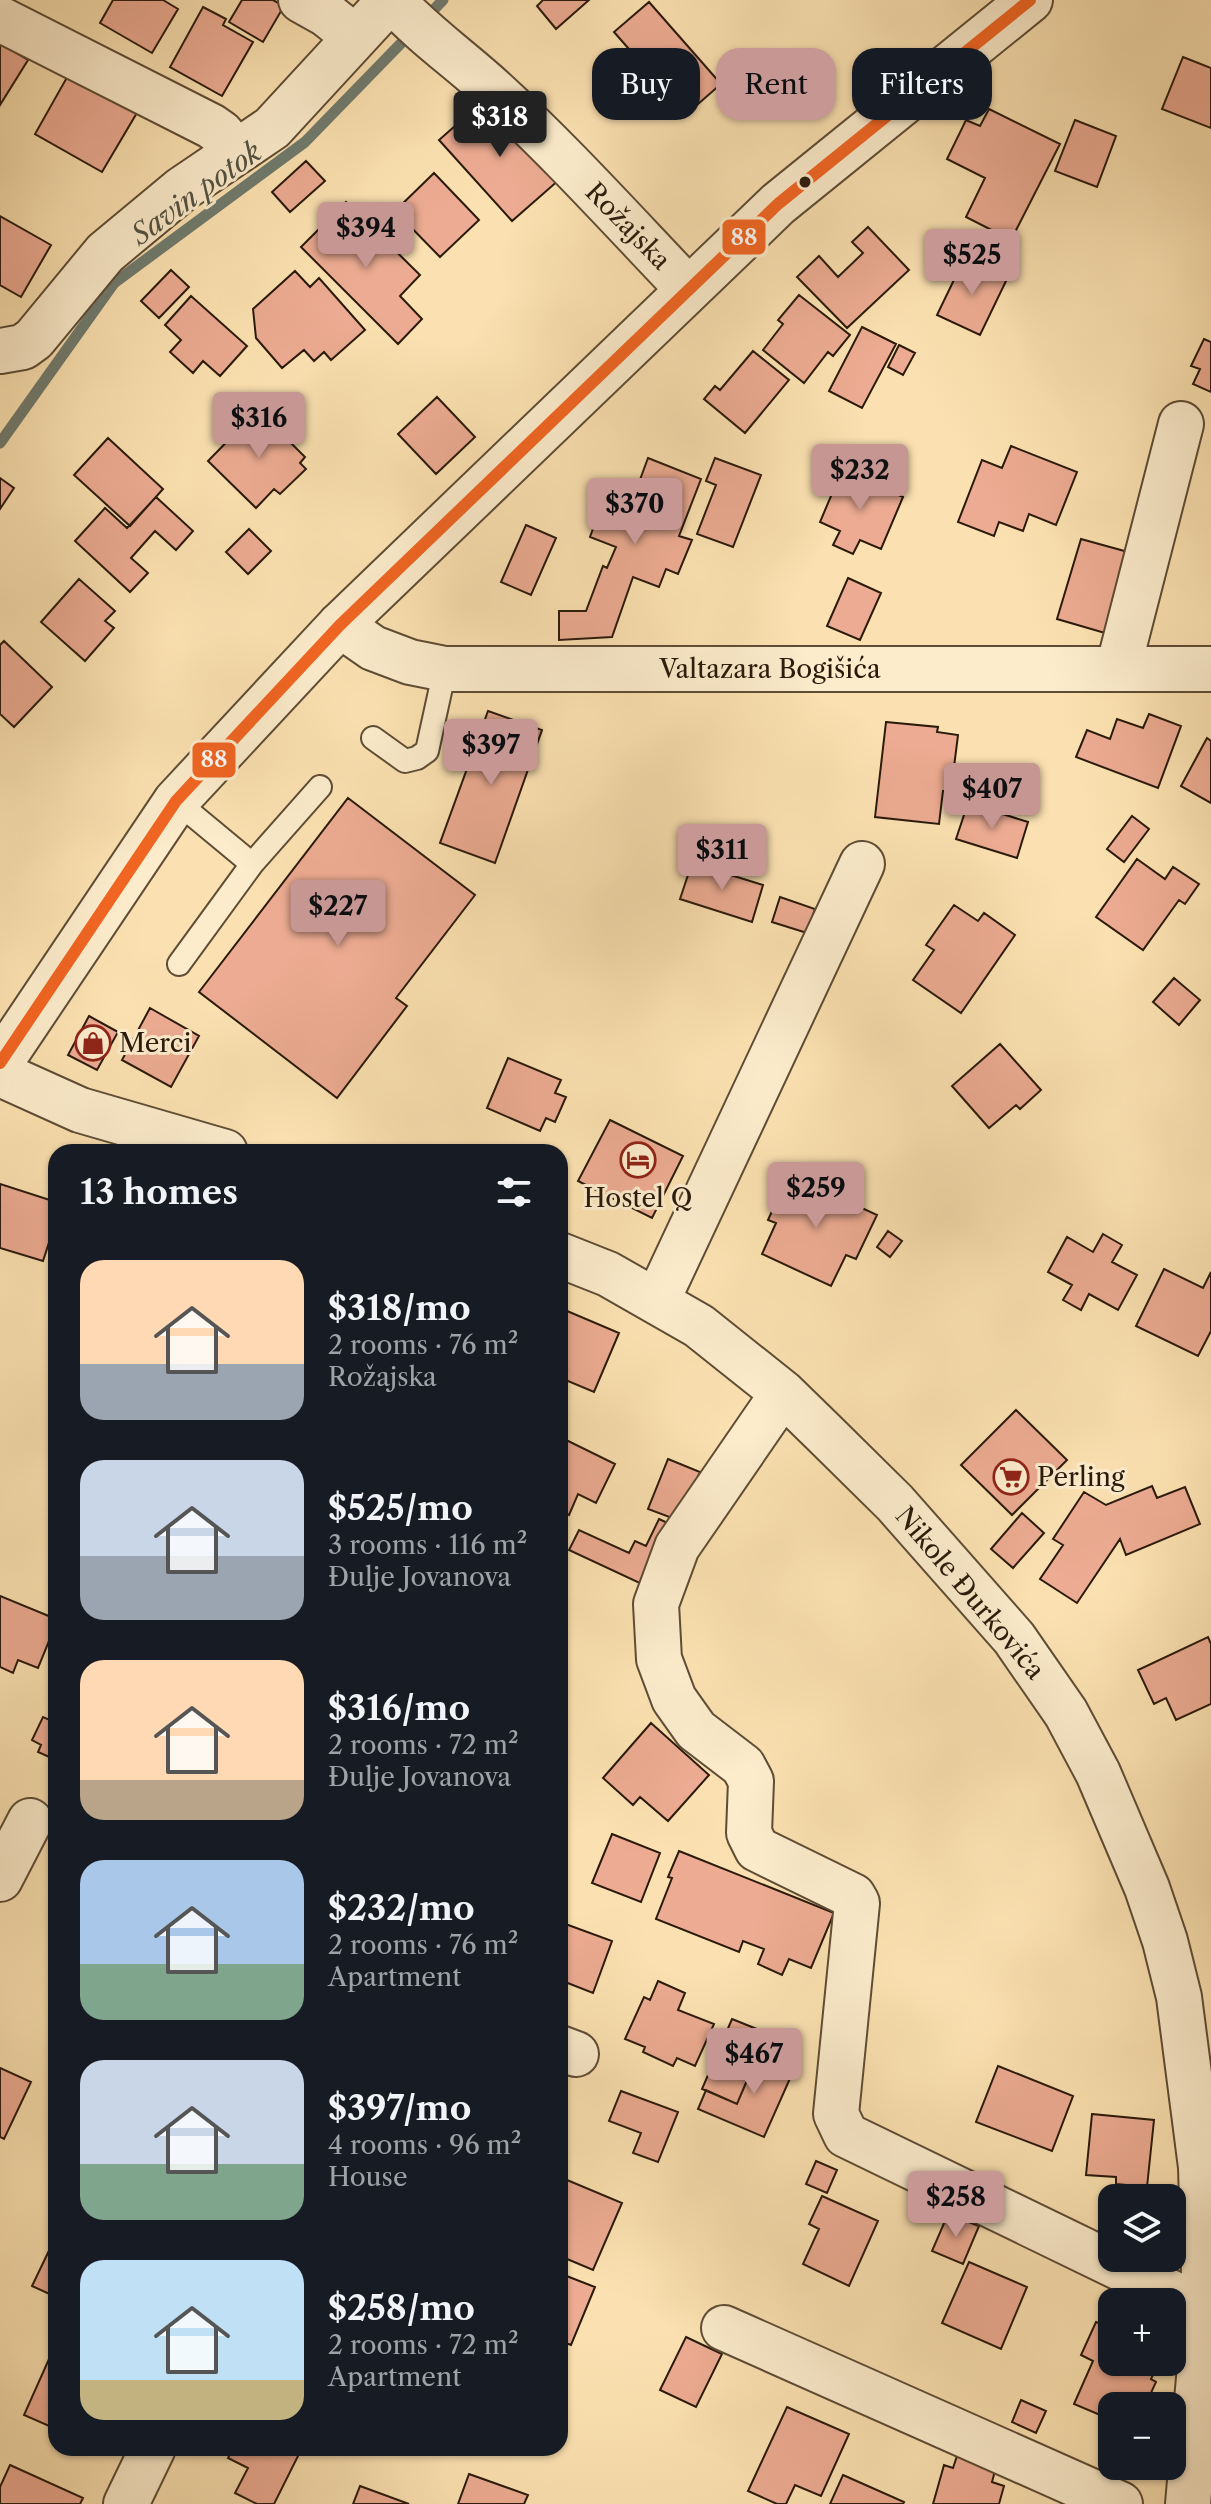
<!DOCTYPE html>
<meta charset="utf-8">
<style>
:root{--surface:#171b24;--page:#20242c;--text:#f1f3f6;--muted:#9ea1a6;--accent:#c59692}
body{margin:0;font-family:"Libre Caslon Text",serif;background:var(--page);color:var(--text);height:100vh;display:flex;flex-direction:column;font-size:30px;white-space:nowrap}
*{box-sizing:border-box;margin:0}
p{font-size:26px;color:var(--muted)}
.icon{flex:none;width:44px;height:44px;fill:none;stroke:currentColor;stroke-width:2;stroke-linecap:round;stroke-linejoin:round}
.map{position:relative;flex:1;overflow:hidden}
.side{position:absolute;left:48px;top:1144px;width:520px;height:1312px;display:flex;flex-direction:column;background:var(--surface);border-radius:24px;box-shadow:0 2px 6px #0004}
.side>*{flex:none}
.banner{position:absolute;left:592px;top:48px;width:498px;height:72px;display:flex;gap:16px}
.controls{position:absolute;left:1098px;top:2184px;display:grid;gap:16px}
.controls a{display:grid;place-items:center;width:88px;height:88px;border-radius:16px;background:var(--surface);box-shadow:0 2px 6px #0004;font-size:40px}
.price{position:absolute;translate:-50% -68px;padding:0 18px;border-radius:8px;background:var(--accent);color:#111;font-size:26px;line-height:52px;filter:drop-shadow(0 2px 4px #0008)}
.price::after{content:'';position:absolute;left:50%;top:48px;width:24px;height:18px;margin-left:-12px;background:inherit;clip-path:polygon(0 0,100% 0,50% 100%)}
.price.selected{background:#222;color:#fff}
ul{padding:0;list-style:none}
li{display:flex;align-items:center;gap:24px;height:200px;padding:0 32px}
li span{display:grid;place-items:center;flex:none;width:224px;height:160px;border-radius:24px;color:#555}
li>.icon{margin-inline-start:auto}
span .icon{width:96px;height:96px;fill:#fffc;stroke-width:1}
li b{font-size:34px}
h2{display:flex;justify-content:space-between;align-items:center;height:96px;padding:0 32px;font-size:34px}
.pill{padding:0 28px;border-radius:24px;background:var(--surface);box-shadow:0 2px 6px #0004;font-size:28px;line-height:72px}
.pill.selected{background:var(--accent);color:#111}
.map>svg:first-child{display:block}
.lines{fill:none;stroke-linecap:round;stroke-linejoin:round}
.stream{stroke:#707b6e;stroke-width:11}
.building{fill:#ecab92;stroke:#2a1a0c;stroke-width:2}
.service-casing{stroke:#5e4c35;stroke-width:26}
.minor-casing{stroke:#5e4c35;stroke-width:48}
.tertiary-casing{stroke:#5e4c35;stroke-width:48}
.service{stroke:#fceccc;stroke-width:22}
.minor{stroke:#fceccc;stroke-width:44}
.tertiary{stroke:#fceccc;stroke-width:44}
.bus-1-casing{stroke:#fceccc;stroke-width:18}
.bus-1{stroke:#f26522;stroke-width:12}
.bus-dot{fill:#2a1a0c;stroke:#fceccc;stroke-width:3}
.labels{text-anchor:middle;stroke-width:6;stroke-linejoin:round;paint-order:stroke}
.street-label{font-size:26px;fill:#2a1a0c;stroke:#fceccc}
.poi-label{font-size:26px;fill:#2a1a0c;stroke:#fceccc;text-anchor:start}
.water-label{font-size:28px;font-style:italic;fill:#535345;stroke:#fceccc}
.line-badge{stroke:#fceccc;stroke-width:3}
.badge-label{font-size:22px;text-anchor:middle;font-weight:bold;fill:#fff}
</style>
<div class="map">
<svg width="1211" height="2504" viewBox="0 0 1211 2504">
<rect width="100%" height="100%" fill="#fbe1b1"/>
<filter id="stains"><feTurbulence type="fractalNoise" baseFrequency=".0025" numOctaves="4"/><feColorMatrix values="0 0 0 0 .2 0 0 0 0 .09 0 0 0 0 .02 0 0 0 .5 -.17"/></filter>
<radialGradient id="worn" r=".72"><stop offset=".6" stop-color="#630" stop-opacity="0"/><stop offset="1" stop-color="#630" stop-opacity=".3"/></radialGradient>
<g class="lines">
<path class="stream" d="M424 20 443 0
M0 443 114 283 305 142 412 32"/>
</g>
<path class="building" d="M113 0H163L178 9 152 53 100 23Z
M242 0H273L284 6 263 42 229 22Z
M543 0H589L556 29 537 6Z
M649 2 721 84 698 104 655 55 643 65 614 32Z
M203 7 226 19 223 25 253 42 222 96 170 67Z
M0 43 28 60 0 105Z
M1183 57 1211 68V128L1162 109Z
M70 72 138 111 102 172 35 134Z
M488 97 560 179 512 221 439 140Z
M989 109 1060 144 1011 240 966 217 985 178 947 159 966 120 980 126Z
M1075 120 1116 136 1097 187 1055 171Z
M306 161 325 181 290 212 272 192Z
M434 173 479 220 440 257 395 211Z
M346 202 420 275 400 296 422 319 398 344 301 247Z
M0 216 51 245 21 297 0 285Z
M868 227 909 270 847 328 797 277 819 256 838 277 863 253 852 242Z
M964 259 1007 279 980 335 937 315Z
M171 270 189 287 159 318 141 301Z
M295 271 310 287 319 278 365 330 331 360 324 352 314 361 304 350 282 368 256 338 253 309Z
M799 295 850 335 833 356 828 352 804 383 763 350 783 324 778 320Z
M191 296 247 346 220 376 203 361 193 373 170 352 181 340 165 325Z
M862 327 896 344 862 408 829 391Z
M1204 339 1211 342V392L1193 384 1200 369 1191 366Z
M899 345 915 353 903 375 888 367Z
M753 351 789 380 745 433 704 399 715 386 720 390Z
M437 397 475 437 436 474 398 434Z
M258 410 305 457 300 463 306 469 280 494 274 489 256 508 208 461Z
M108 438 163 489 130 526 74 475Z
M1011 446 1077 472 1056 525 1029 514 1023 531 999 522 994 536 958 522 982 460 1002 468Z
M648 458 701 479 679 536 692 540 678 574 666 569 659 587 633 577 612 637 559 640V611H586L603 566 607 568 616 547 590 537 606 494 631 504Z
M715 458 761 475 733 547 697 534 716 485 706 481Z
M842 470 903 497 881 549 860 540 853 554 833 545 840 531 820 522Z
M0 478 14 488 0 509Z
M156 497 193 531 176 550 155 531 131 558 148 573 130 592 75 541 105 508 127 528Z
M526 525 556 538 531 595 501 582Z
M249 529 271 551 248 574 226 552Z
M1081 539 1128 552 1105 633 1057 619Z
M848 578 881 593 860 640 827 626Z
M79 579 115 611 105 621 114 628 85 661 41 622Z
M4 641 52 687 14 727 0 714V645Z
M488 711 542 730 495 863 440 843Z
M1149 714 1181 726 1158 788 1076 757 1087 730 1110 739 1117 719 1143 728Z
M886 722 938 727 937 732 958 735 951 791H943L939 824 875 817Z
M1207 738 1211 741V803L1181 786Z
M975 766 1028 779 1019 814 966 801Z
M348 798 475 895 396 998 407 1006 337 1098 199 992Z
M968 803 1028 822 1017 858 956 839Z
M1132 816 1149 829 1124 862 1107 849Z
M1137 859 1165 879 1173 867 1199 884 1185 904 1179 900 1143 950 1096 917Z
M692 863 763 885 752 922 680 899Z
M780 897 815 909 807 933 772 922Z
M954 905 978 921 984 913 1015 935 961 1013 913 980 934 950 926 945Z
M1174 978 1200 1000 1179 1025 1153 1002Z
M150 1008 199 1036 171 1087 122 1060Z
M89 1016 118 1032 97 1070 68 1055Z
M1000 1044 1041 1090 1020 1109 1016 1105 989 1128 952 1086Z
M508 1058 561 1080 555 1093 566 1097 555 1122 546 1118 540 1131 487 1108Z
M610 1120 683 1156 652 1218 578 1181Z
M789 1174 877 1215 856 1259 846 1255 831 1286 762 1254 776 1223 768 1220Z
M0 1184 56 1202V1221L43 1261 0 1248Z
M888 1231 902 1241 890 1257 877 1247Z
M1103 1234 1122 1245 1112 1262 1137 1275 1118 1310 1089 1294 1081 1310 1063 1300 1072 1285 1048 1272 1067 1237 1093 1252Z
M1164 1269 1203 1288 1211 1272V1331L1198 1356 1136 1326Z
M560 1308 619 1333 594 1392 563 1379 567 1370 560 1367Z
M1016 1410 1067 1460 1012 1515 961 1465Z
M560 1437 615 1464 596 1503 578 1494 569 1515 560 1510Z
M668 1459 700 1472 680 1521 648 1509Z
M1152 1486 1157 1498 1185 1487 1200 1524 1126 1555 1120 1539 1077 1603 1040 1579 1063 1545 1053 1539 1084 1492 1106 1505Z
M1022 1513 1044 1533 1013 1568 991 1549Z
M659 1519 674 1526 646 1586 569 1550 579 1530 629 1553 635 1541 646 1546Z
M0 1596 56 1619V1624L38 1668 18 1660 13 1673 0 1667Z
M1208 1637 1211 1644V1704L1176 1720 1166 1698 1154 1704 1138 1670Z
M56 1712V1760L38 1752 41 1745 32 1740 43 1717 52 1721Z
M651 1723 709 1775 668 1821 640 1797 633 1805 603 1778Z
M612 1834 660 1853 641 1902 592 1883Z
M679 1851 834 1913 811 1968 789 1959 782 1975 758 1964 764 1949 743 1941 739 1952 656 1919 672 1878 668 1877Z
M560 1922 612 1941 593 1993 560 1980Z
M658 1981 685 1993 678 2010 714 2024 695 2066 677 2058 673 2066 643 2052 645 2047 625 2039 644 1997 650 2000Z
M732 2019 767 2033 737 2104 702 2089Z
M760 2050 796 2065 764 2137 698 2109 706 2090 737 2104Z
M998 2066 1073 2096 1052 2151 976 2122Z
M0 2068 31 2082 4 2139 0 2137Z
M621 2091 678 2112 658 2162 633 2153 641 2133 609 2121Z
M1092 2114 1154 2120 1147 2187 1116 2184V2177L1086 2175Z
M816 2161 837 2170 827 2193 806 2184Z
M567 2180 622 2203 593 2270 560 2256V2196Z
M822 2196 878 2221 849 2286 803 2264 819 2229 809 2224Z
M948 2214 979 2226 963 2264 932 2251Z
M56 2236V2297L32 2286Z
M969 2262 1027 2287 1001 2349 942 2323Z
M564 2275 595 2287 571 2345 560 2341V2284Z
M1096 2322 1112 2328V2362H1159L1151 2379 1156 2382 1145 2406H1112V2420L1074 2404 1093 2361 1081 2355Z
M686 2337 722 2354 696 2407 660 2390Z
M49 2359 56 2362V2429L24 2415Z
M1021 2400 1046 2411 1036 2433 1012 2422Z
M787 2407 849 2434 821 2496 795 2485 786 2504H777L748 2491Z
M233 2448H302L274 2504H257L235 2493 248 2468 228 2458Z
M957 2456 996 2467 992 2482 1004 2486 999 2504H933L944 2465 953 2468Z
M10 2465 83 2498 80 2504H0V2487Z
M469 2474 528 2495 524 2504H458Z
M843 2475 904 2502 903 2504H830Z
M360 2486 409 2504H353Z"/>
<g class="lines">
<defs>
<path id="service" d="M373 738 405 761 417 758 427 751 445 669
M176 801 252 864 179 964
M252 864 320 787"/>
<path id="minor" d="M301 0 326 14 355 37
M392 0C422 33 459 59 492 89 561 152 624 222 688 289
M0 19 211 126 221 133 237 152
M0 351 23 347 34 339 105 253 182 189 272 128 390 0
M340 625 373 648 410 662 445 669H1211
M1118 669 1181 424
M0 1074 80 1110 225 1152
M560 1255 608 1274 699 1326 783 1393 822 1431 895 1503 1014 1638 1066 1713 1098 1773 1147 1888 1165 1941 1179 1997 1201 2167 1205 2309 1188 2504
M657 1301 862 864
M783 1393 677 1547 656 1604 659 1659 674 1699 696 1730 743 1766 751 1781 749 1833 757 1849 853 1896 857 1903 836 2114 846 2135 1211 2312
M0 1879 30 1821
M560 2048 576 2054
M724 2328 1120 2504
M126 2504 153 2448"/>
<path id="tertiary" d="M0 1063 176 801 340 625 778 204 1030 0"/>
</defs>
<use href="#service" class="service-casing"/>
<use href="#minor" class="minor-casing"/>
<use href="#tertiary" class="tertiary-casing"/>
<use href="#service" class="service"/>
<use href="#minor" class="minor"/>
<use href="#tertiary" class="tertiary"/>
<defs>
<path id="bus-1" d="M0 1063 176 801 340 625 778 204 1030 0"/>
</defs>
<use href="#bus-1" class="bus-1-casing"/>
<use href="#bus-1" class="bus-1"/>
</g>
<defs>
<symbol id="shop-ring" viewBox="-11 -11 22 22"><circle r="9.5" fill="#fceccc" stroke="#8f2418" stroke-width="1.5"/><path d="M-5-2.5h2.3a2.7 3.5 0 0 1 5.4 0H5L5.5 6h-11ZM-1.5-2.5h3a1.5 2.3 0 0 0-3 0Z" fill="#8f2418"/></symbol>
<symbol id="hotel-ring" viewBox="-11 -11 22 22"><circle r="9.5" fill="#fceccc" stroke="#8f2418" stroke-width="1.5"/><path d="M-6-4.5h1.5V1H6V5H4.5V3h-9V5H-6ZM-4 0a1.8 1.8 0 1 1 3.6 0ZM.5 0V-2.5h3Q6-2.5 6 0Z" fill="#8f2418"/></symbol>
<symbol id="supermarket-ring" viewBox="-11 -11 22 22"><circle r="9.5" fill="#fceccc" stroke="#8f2418" stroke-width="1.5"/><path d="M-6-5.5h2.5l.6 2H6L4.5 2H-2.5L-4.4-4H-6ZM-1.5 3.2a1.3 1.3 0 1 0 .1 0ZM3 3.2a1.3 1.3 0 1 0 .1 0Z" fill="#8f2418"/></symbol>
</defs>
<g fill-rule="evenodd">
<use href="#shop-ring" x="73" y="1023" width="40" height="40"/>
<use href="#hotel-ring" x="618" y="1140" width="40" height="40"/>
<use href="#supermarket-ring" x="991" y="1457" width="40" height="40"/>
</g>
<circle class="bus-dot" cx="805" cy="182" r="7"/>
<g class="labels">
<g class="street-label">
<text transform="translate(628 226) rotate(46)" y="9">Rožajska</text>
<text x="770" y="678">Valtazara Bogišića</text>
<text transform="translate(970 1593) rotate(50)" y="9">Nikole Đurkovića</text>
</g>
<g class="poi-label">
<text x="119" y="1052">Merci</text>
<text x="638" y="1207" text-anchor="middle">Hostel Q</text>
<text x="1037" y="1486">Perling</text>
</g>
<g class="water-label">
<text transform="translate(196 193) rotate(-36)" y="10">Savin potok</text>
</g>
</g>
<g class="line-badge">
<rect x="721" y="218" width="46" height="38" rx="8" fill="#f26522"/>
<rect x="191" y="741" width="46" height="38" rx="8" fill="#f26522"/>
</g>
<g class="badge-label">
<text x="744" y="245">88</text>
<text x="214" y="767">88</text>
</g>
<rect width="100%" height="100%" filter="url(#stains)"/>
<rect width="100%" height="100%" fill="url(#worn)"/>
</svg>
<div class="controls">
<a><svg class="icon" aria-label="layers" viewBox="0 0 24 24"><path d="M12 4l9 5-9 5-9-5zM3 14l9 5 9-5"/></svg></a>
<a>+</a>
<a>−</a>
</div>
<b class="price selected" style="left:500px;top:159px">$318</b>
<b class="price" style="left:366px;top:270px">$394</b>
<b class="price" style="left:972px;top:297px">$525</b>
<b class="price" style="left:259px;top:460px">$316</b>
<b class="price" style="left:860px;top:512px">$232</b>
<b class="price" style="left:635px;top:546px">$370</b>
<b class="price" style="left:491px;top:787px">$397</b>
<b class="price" style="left:992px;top:831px">$407</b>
<b class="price" style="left:722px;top:892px">$311</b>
<b class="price" style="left:338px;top:948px">$227</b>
<b class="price" style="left:816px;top:1230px">$259</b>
<b class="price" style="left:754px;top:2096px">$467</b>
<b class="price" style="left:956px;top:2239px">$258</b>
<div class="banner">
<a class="pill">Buy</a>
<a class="pill selected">Rent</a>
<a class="pill">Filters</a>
</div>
<section class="side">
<h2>13 homes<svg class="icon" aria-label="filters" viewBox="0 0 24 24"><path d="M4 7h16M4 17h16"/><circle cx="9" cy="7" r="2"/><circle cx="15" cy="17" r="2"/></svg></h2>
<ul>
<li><span style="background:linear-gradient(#ffd9b3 65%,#9aa5b1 0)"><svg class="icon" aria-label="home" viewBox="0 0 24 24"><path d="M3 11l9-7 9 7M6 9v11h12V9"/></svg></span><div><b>$318/mo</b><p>2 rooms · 76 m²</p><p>Rožajska</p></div></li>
<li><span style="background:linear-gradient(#c9d6e8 60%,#9aa5b1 0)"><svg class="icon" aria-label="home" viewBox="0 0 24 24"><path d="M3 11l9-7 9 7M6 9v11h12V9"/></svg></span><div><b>$525/mo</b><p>3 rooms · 116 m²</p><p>Đulje Jovanova</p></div></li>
<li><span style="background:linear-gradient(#ffd9b3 75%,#b9a48a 0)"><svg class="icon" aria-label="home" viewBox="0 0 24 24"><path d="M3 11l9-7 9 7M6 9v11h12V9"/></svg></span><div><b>$316/mo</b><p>2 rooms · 72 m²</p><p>Đulje Jovanova</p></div></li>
<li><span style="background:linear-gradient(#a9c7e8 65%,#7fa58c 0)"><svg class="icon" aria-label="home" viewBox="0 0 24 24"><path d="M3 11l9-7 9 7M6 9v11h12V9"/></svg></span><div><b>$232/mo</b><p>2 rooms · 76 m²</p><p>Apartment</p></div></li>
<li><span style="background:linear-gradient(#c9d6e8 65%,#7fa58c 0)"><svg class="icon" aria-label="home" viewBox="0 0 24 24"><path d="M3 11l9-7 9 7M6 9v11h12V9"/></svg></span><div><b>$397/mo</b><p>4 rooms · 96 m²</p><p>House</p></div></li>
<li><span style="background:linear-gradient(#bfe0f5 75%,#c2b280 0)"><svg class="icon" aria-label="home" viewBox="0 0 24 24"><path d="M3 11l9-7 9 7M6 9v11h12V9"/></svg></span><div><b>$258/mo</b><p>2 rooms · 72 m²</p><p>Apartment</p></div></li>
</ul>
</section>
</div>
